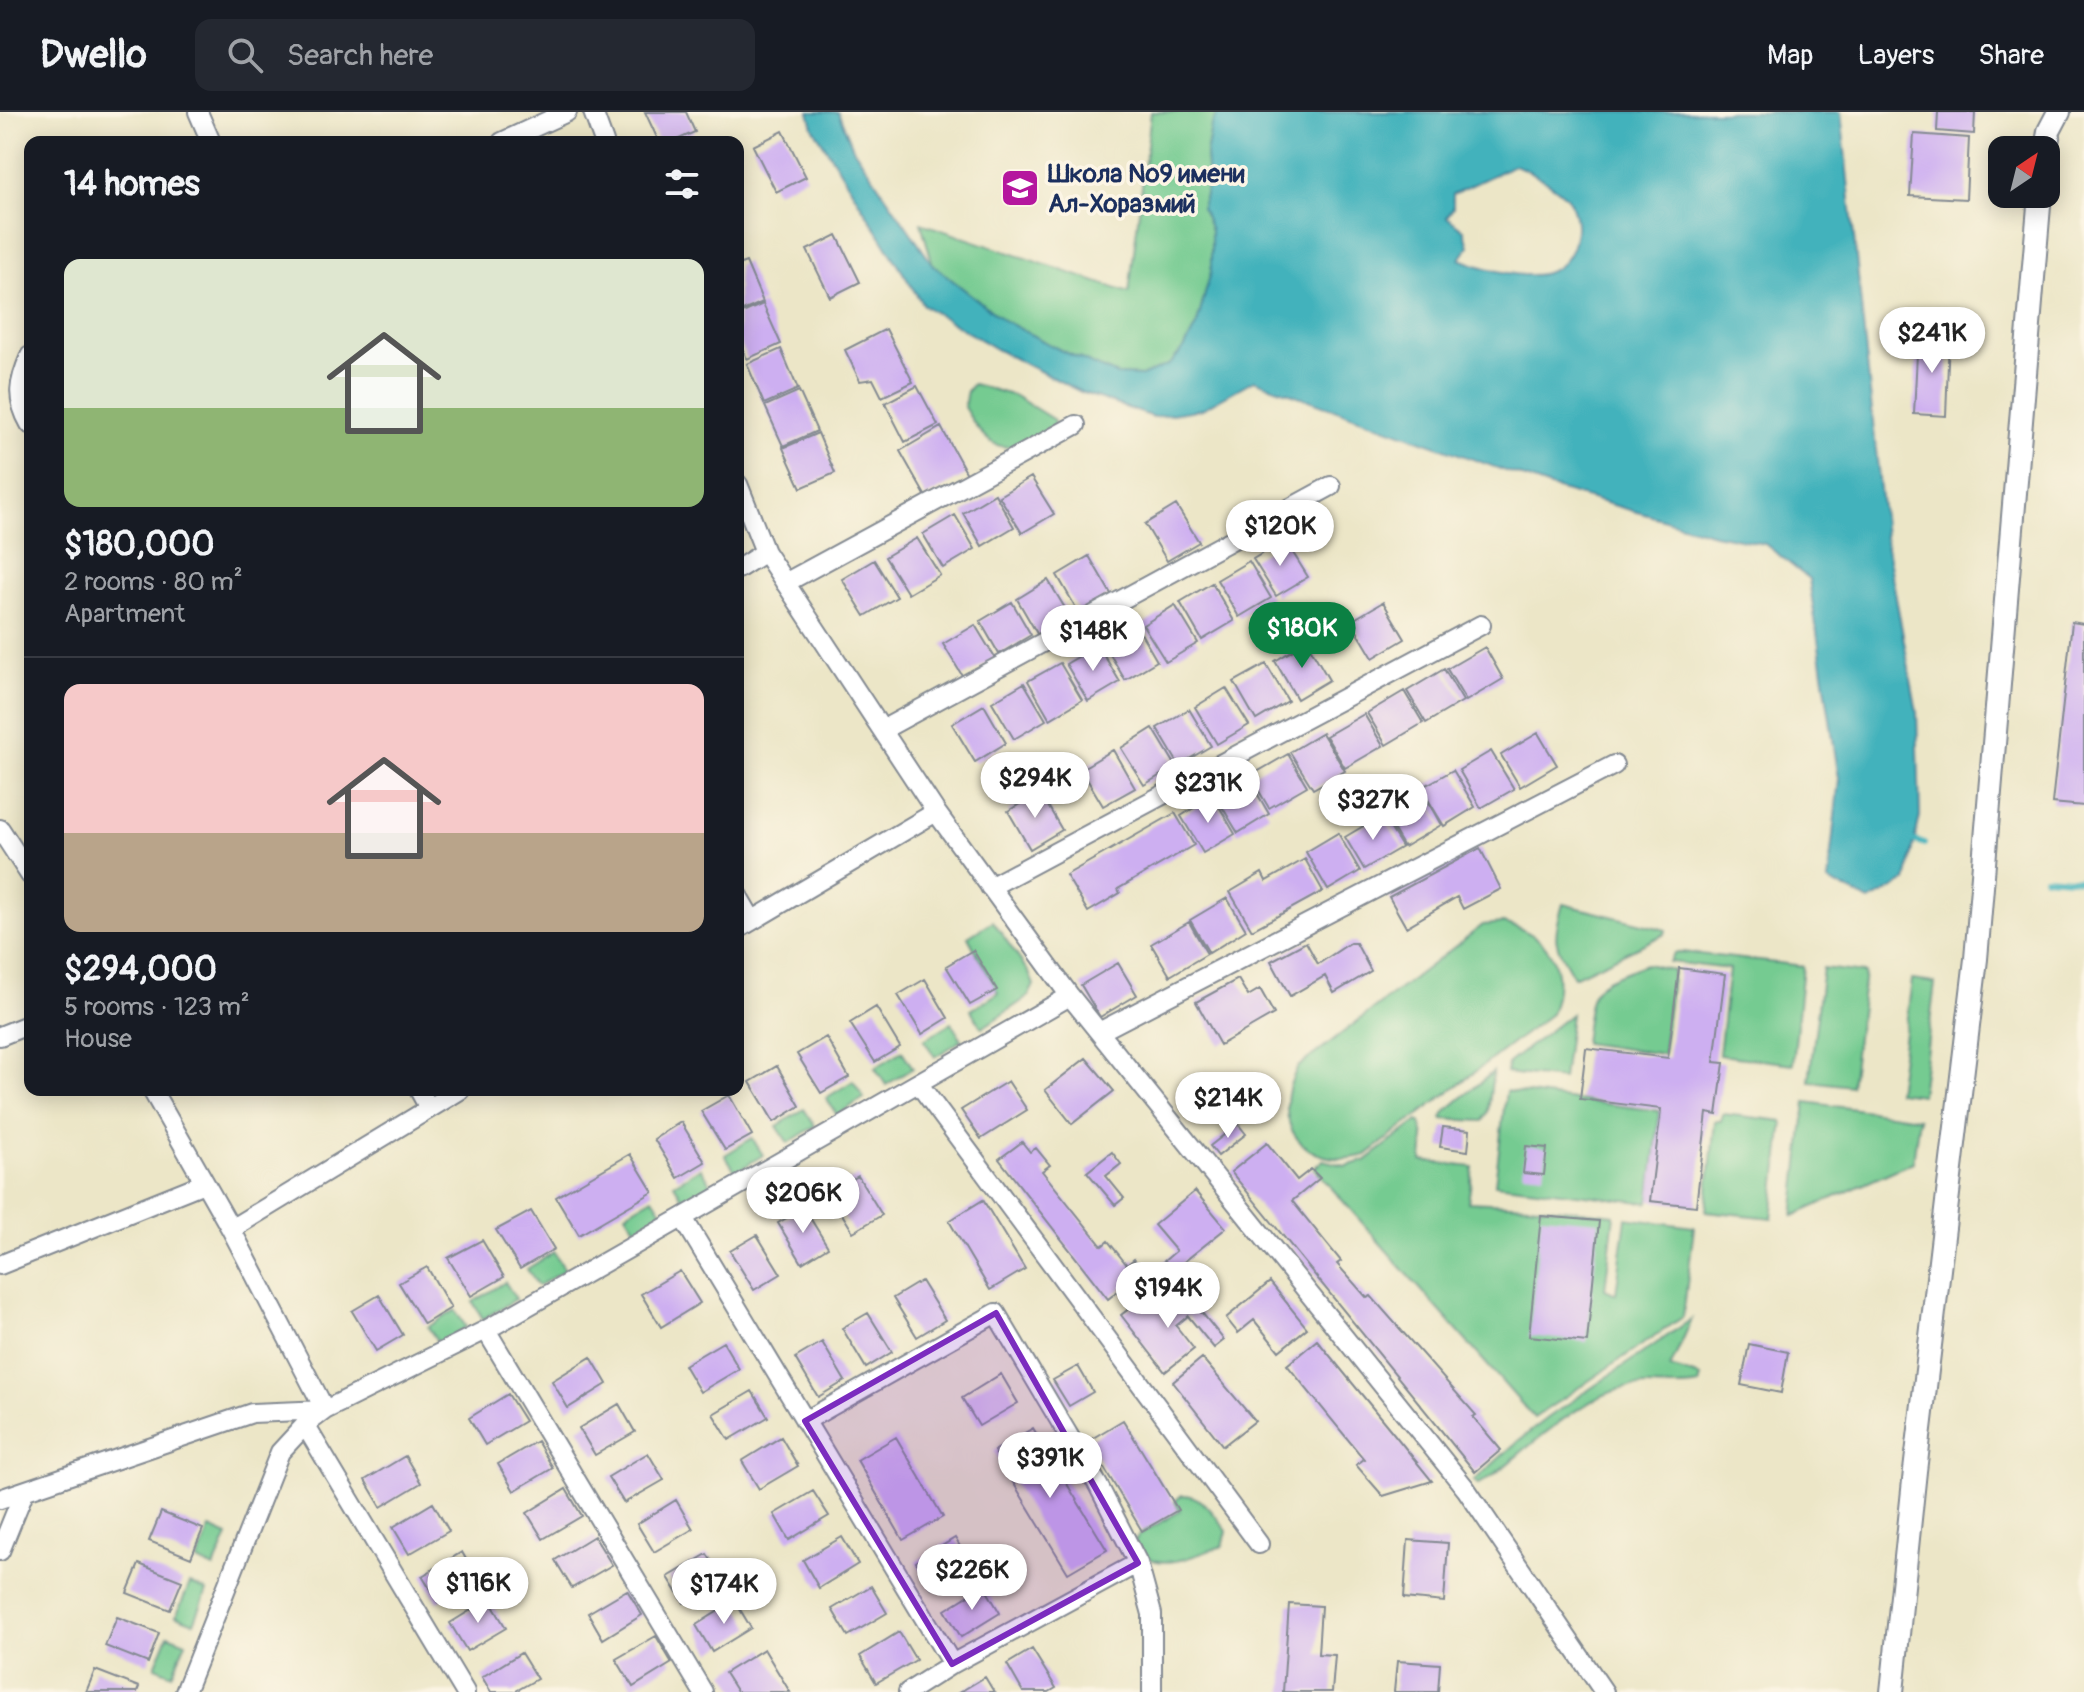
<!DOCTYPE html>
<meta charset="utf-8">
<style>
:root{--surface:#171b24;--page:#242831;--text:#f1f3f6;--muted:#9ea1a6;--line:#363941;--accent:#0b8043}
body{margin:0;font-family:Pangolin,sans-serif;background:var(--page);color:var(--text);height:100vh;display:flex;flex-direction:column;font-size:30px;white-space:nowrap}
*{box-sizing:border-box;margin:0}
p{font-size:26px;color:var(--muted)}
.icon{flex:none;width:44px;height:44px;fill:none;stroke:currentColor;stroke-width:2;stroke-linecap:round;stroke-linejoin:round}
.map{position:relative;flex:1;overflow:hidden}
.drawer{position:absolute;left:24px;top:24px;width:720px;height:960px;display:flex;flex-direction:column;background:var(--surface);border-radius:16px;box-shadow:0 4px 20px #0003}
.drawer>*{flex:none}
.needle{width:52px;rotate:35deg}
.fabs{position:absolute;left:1988px;top:24px;display:grid;gap:16px}
.fabs a{display:grid;place-items:center;width:72px;height:72px;border-radius:16px;background:var(--surface);box-shadow:0 4px 20px #0003;font-size:40px}
.price{position:absolute;translate:-50% -68px;padding:0 18px;border-radius:28px;background:#fff;color:#222;font-size:26px;line-height:52px;filter:drop-shadow(0 2px 4px #0008)}
.price::after{content:'';position:absolute;left:50%;top:48px;width:24px;height:18px;margin-left:-12px;background:inherit;clip-path:polygon(0 0,100% 0,50% 100%)}
.price.on{background:var(--accent);color:#fff}
ul{padding:0;list-style:none}
li{display:grid;align-content:center;gap:16px;height:424px;padding:0 40px}
li+li{border-top:2px solid var(--line)}
li span{display:grid;place-items:center;height:248px;border-radius:16px;color:#555}
li>.icon{margin-inline-start:auto}
span .icon{width:144px;height:144px;fill:#fffc;stroke-width:1}
li b{font-size:34px}
h2{display:flex;justify-content:space-between;align-items:center;height:96px;padding:0 40px;font-size:34px}
header{display:flex;align-items:center;gap:48px;box-sizing:border-box;height:112px;padding:0 40px;background:var(--surface);border-bottom:2px solid var(--line)}
header strong{font-size:38px}
nav{display:flex;gap:44px;margin-inline-start:auto;font-size:28px}
.search{width:560px;height:72px;background:var(--page);display:flex;align-items:center;gap:20px;box-sizing:border-box;padding:0 28px;border-radius:16px;color:var(--muted);font-size:30px}
.map>svg:first-child{display:block}
.green{fill:#74cb91;stroke:#487d78;stroke-width:2}
.water{fill:#43b2bc;stroke:#2f708d;stroke-width:2;fill-rule:evenodd}
.lines{fill:none;stroke-linecap:round;stroke-linejoin:round}
.stream{stroke:#43b2bc;stroke-width:6}
.building{fill:#cdaff1}
.minor-casing{stroke:#848a92;stroke-width:22}
.tertiary-casing{stroke:#848a92;stroke-width:26}
.minor{stroke:#fff;stroke-width:18}
.tertiary{stroke:#fff;stroke-width:22}
.marked{fill:#7b2cbf;fill-opacity:0.2;stroke:#7b2cbf;stroke-width:6;stroke-linejoin:round}
.labels{text-anchor:middle;stroke-width:7;stroke-linejoin:round;paint-order:stroke}
.poi-label{font-size:26px;font-weight:bold;fill:#1b2f5e;stroke:#fcf5e5;text-anchor:start}
</style>
<header>
<strong>Dwello</strong>
<div class="search"><svg class="icon" aria-label="search" viewBox="0 0 24 24"><circle cx="10" cy="10" r="6"/><path d="M15 15l6 6"/></svg>Search here</div>
<nav><a>Map</a><a>Layers</a><a>Share</a></nav>
</header>
<div class="map">
<svg width="2084" height="1580" viewBox="0 0 2084 1580">
<rect width="100%" height="100%" fill="#fcf5e5"/>
<filter id="ink" filterUnits="userSpaceOnUse"><feTurbulence type="fractalNoise" baseFrequency=".0125" numOctaves="2"/><feDisplacementMap in="SourceGraphic" scale="16" xChannelSelector="R" yChannelSelector="G"/><feConvolveMatrix kernelMatrix="1 2 1 2 8 2 1 2 1" color-interpolation-filters="sRGB"/></filter>
<filter id="wash" filterUnits="userSpaceOnUse"><feTurbulence type="fractalNoise" baseFrequency=".006" numOctaves="4" result="noise"/><feDisplacementMap in="SourceGraphic" scale="32" xChannelSelector="R" yChannelSelector="G"/><feGaussianBlur stdDeviation="1.8" result="paint"/><feColorMatrix in="noise" values="0 0 0 0 0 0 0 0 0 0 0 0 0 0 0 0 0 1.4 0 .05"/><feComposite in="paint" operator="in"/></filter>
<g filter="url(#wash)">
<rect width="100%" height="100%" fill="#ece6c7"/>
<path class="green" d="M1151 0H1218L1211 14 1206 43 1208 69 1202 96 1211 118V160L1197 212 1185 235 1170 252 1142 264 1117 263 1060 238 1003 208 933 153 921 111 1129 181Z
M973 272 1015 284 1054 308V313C1048 320 1041 323 1033 327 996 348 981 324 964 295L967 279Z
M1563 792 1666 818 1665 822 1574 865C1555 832 1551 830 1563 792Z
M993 809 1029 861 1034 873 1028 885 982 916 971 898 998 881 968 825Z
M1503 811C1551 823 1568 855 1551 902L1366 1043C1304 1060 1267 1011 1298 955L1483 813Z
M1682 840 1803 854 1793 952 1719 943 1729 857 1669 850 1674 842Z
M1646 852 1673 858 1663 942 1584 931C1592 869 1588 875 1646 852Z
M1823 856 1865 861 1851 974 1809 969Z
M1912 868 1935 871 1921 983 1897 980Z
M1571 902 1563 967 1506 961 1508 951Z
M951 911 962 928 935 945 924 928Z
M902 939 913 956 886 973 875 956Z
M1493 960 1488 1000 1483 1009 1442 1007 1446 999Z
M853 969 864 986 837 1003 826 986Z
M1506 979 1660 999 1649 1091 1495 1072Z
M1806 990 1919 1006 1913 1050 1793 1104Z
M804 997 815 1014 788 1031 777 1014Z
M1723 1002 1783 1009 1772 1106 1706 1099 1715 1009H1721Z
M1418 1009 1421 1011 1424 1026 1422 1049 1473 1055 1468 1090 1529 1093 1614 1103 1605 1177 1616 1182 1626 1106 1694 1115 1683 1205 1534 1306 1314 1056 1323 1048 1346 1054 1365 1049Z
M752 1026 763 1043 736 1060 725 1043Z
M701 1056 712 1073 685 1090 674 1072Z
M653 1085 664 1102 637 1119 626 1101Z
M554 1140 565 1158 538 1174 527 1157Z
M505 1170 516 1187 483 1207 473 1190Z
M455 1198 466 1215 439 1232 428 1215Z
M1692 1207 1670 1256 1701 1265 1699 1273C1674 1279 1650 1270 1625 1276 1581 1285 1527 1337 1491 1365L1479 1372 1474 1369 1518 1329 1549 1305Z
M1182 1383C1203 1382 1215 1404 1227 1419L1223 1434C1193 1443 1151 1467 1134 1429L1140 1422 1180 1399 1175 1389Z
M210 1416 228 1424 214 1456 197 1449Z
M190 1471 207 1479 194 1511 176 1504Z
M168 1523 186 1530 172 1562 155 1555Z"/>
<path class="water" d="M809 0H838L853 36 933 153 1003 208 1060 238 1117 263 1142 264 1170 252 1185 235 1197 212 1211 160V118L1202 96 1208 69 1206 43 1211 14 1218 0H1841L1885 425 1917 600 1920 704 1906 769 1870 789 1828 769 1839 667 1809 467 1765 432 1714 422 1550 375 1254 268 1202 297 1153 305 1081 280 996 237 923 193 813 15ZM1514 53C1528 57 1563 77 1570 90 1582 113 1576 147 1551 159 1528 170 1482 156 1460 147L1469 134 1464 118 1447 105 1453 96V82Z"/>
<g class="lines">
<path class="stream" d="M1915 729 1925 732
M2045 765 2084 768"/>
</g>
<g id="blocks">
<path class="building" d="M645 0H686L695 20 672 30H659Z
M1938 0H1975L1974 22 1937 19Z
M783 19 806 65 776 80 753 34Z
M1914 22 1969 26 1966 87 1910 84Z
M837 123 860 170 830 185 807 138Z
M746 150 763 190 738 201V153Z
M763 192 781 232 747 247 738 226V203Z
M886 217 913 270 882 285 873 267 860 269 845 238Z
M1918 222 1949 224 1946 304 1914 302Z
M781 237 798 277 764 292 747 252Z
M917 274 938 313 905 330 885 291Z
M799 279 817 319 783 334 765 294Z
M941 315 967 362 926 385 900 339Z
M818 321 835 361 801 376 783 336Z
M1031 365 1054 402 1022 421 999 384Z
M995 382 1014 415 982 434 963 401Z
M1176 393 1199 430 1167 449 1145 412Z
M955 403 975 437 943 456 923 422Z
M917 426 940 463 908 482 885 445Z
M1285 428 1308 465 1276 484 1253 447Z
M1089 444 1111 482 1079 501 1057 463Z
M874 448 897 485 865 504 842 467Z
M1249 449 1271 486 1239 505 1217 468Z
M1048 468 1071 506 1039 525 1017 487Z
M1212 471 1234 509 1202 528 1180 490Z
M1012 490 1031 523 999 542 980 509Z
M1383 490 1405 527 1373 546 1351 509Z
M1175 493 1198 531 1166 550 1143 513Z
M2072 510 2084 512V694L2052 691Z
M1135 511 1157 549 1125 568 1103 530Z
M975 513 995 546 963 565 943 532Z
M1307 530 1329 568 1297 587 1275 549Z
M1098 533 1120 570 1088 589 1066 552Z
M1485 535 1503 567 1466 589 1447 557Z
M1060 551 1082 588 1050 607 1028 569Z
M1266 552 1288 589 1256 608 1234 570Z
M1444 557 1463 589 1426 611 1407 579Z
M1024 571 1046 608 1014 627 992 590Z
M1226 576 1249 613 1217 632 1195 595Z
M1404 579 1423 611 1386 633 1367 601Z
M984 593 1006 631 975 650 952 612Z
M1189 597 1211 634 1179 653 1157 616Z
M1364 602 1383 634 1345 656 1326 624Z
M1153 616 1176 654 1144 673 1121 636Z
M1322 621 1345 659 1313 677 1290 640Z
M1538 621 1557 653 1520 675 1501 643Z
M1113 638 1135 676 1103 694 1081 657Z
M1491 639 1514 677 1481 696 1459 658Z
M1288 642 1307 674 1269 696 1250 664Z
M1453 658 1475 695 1444 714 1421 676Z
M1247 664 1269 702 1238 721 1215 683Z
M1040 680 1062 718 1030 737 1008 699Z
M1423 681 1441 713 1404 735 1385 703Z
M1213 684 1235 722 1203 741 1181 704Z
M1175 701 1194 733 1118 777 1120 781 1088 800 1066 763Z
M1382 703 1402 735 1364 757 1345 725Z
M1338 721 1360 759 1328 778 1306 740Z
M1480 736 1501 777 1463 797 1457 785 1406 815 1389 785Z
M1305 747 1323 779 1252 818 1230 780 1262 761 1266 769Z
M1227 786 1246 818 1209 841 1190 808Z
M1189 810 1207 842 1170 864 1151 832Z
M1306 830 1318 852 1350 831H1356L1371 859 1334 881 1325 864 1290 884 1271 849Z
M973 838 997 878 970 893 946 854Z
M1118 851 1137 883 1100 905 1081 873Z
M1679 856 1725 862 1714 950 1724 951 1717 1003 1707 1001 1696 1094 1650 1089 1661 997 1580 987 1586 936 1668 946Z
M925 867 948 906 922 922 898 883Z
M1238 867 1248 884 1260 877 1274 902 1220 933 1196 890Z
M876 895 900 935 875 950 850 911Z
M826 925 849 965 821 981 797 942Z
M1086 946 1114 979 1072 1012 1045 978Z
M777 954 800 994 774 1010 750 970Z
M1008 969 1027 998 981 1027 961 998Z
M729 983 752 1023 725 1038 701 999Z
M681 1010 705 1050 678 1066 654 1027Z
M1238 1012 1246 1022 1218 1044 1210 1034Z
M1443 1015 1470 1018 1468 1039 1440 1035Z
M1022 1030 1030 1040 1036 1036 1050 1053 1042 1059 1102 1134 1108 1129 1127 1153 1134 1147 1143 1159 1108 1187 999 1047Z
M1267 1031 1297 1068 1311 1057 1320 1066 1292 1089 1341 1149 1337 1152 1367 1186 1371 1184 1476 1303 1473 1305 1501 1338 1475 1360 1231 1060Z
M1526 1034 1547 1036 1544 1063 1523 1061Z
M1112 1040 1121 1052 1106 1064 1124 1086 1115 1093 1087 1060Z
M630 1042 653 1080 579 1123 556 1085Z
M858 1064 882 1103 853 1120 829 1081Z
M1195 1079 1226 1116 1170 1161 1162 1151 1176 1139 1154 1113Z
M983 1088 1025 1157 990 1178 949 1109Z
M804 1096 828 1135 802 1151 778 1111Z
M531 1099 554 1137 520 1157 496 1118Z
M1541 1104 1599 1109 1587 1230 1529 1224Z
M757 1123 781 1162 754 1178 730 1139Z
M482 1128 504 1165 471 1184 448 1146Z
M427 1155 451 1196 424 1212 399 1171Z
M680 1159 700 1191 661 1215 641 1182Z
M921 1169 945 1208 917 1225 893 1186Z
M1270 1170 1307 1216 1279 1239 1254 1208 1238 1221 1226 1206Z
M1148 1182 1166 1206 1190 1186 1224 1228 1214 1236 1188 1204 1176 1214 1194 1237 1165 1260 1121 1203Z
M379 1183 403 1223 376 1239 352 1199Z
M868 1201 892 1240 866 1256 842 1216Z
M1317 1228 1394 1322 1432 1369 1383 1384 1356 1353 1364 1347 1287 1253Z
M723 1230 739 1257 700 1280 684 1253Z
M822 1230 845 1269 818 1285 795 1246Z
M1749 1232 1788 1240 1781 1281 1741 1273Z
M591 1245 607 1272 568 1296 552 1269Z
M1202 1246 1255 1309 1223 1334 1173 1270Z
M1078 1254 1093 1280 1069 1294 1053 1268Z
M1001 1262 1018 1291 979 1314 962 1286Z
M752 1279 768 1305 729 1328 713 1302Z
M508 1282 525 1309 485 1333 469 1306Z
M619 1292 635 1320 595 1343 579 1316Z
M1123 1308 1178 1398 1142 1419 1088 1329Z
M1033 1316 1107 1438 1068 1461 994 1339Z
M781 1325 798 1354 759 1377 742 1349Z
M896 1325 943 1405 903 1428 857 1348Z
M537 1329 553 1356 514 1379 498 1352Z
M648 1341 664 1368 624 1391 608 1365Z
M405 1344 421 1371 381 1395 365 1368Z
M566 1377 582 1404 543 1427 527 1401Z
M813 1379 829 1404 789 1428 774 1402Z
M676 1388 693 1417 654 1440 637 1412Z
M433 1391 449 1419 409 1442 393 1415Z
M161 1400 203 1417 191 1446 149 1429Z
M594 1424 612 1453 572 1476 555 1448Z
M842 1425 858 1452 819 1476 803 1448Z
M955 1426 971 1453 932 1476 916 1450Z
M1408 1428 1448 1431 1444 1490 1404 1486Z
M462 1440 477 1467 438 1490 422 1464Z
M707 1442 724 1468 684 1491 668 1465Z
M139 1452 182 1469 170 1498 127 1481Z
M871 1474 887 1501 848 1524 832 1497Z
M984 1474 1000 1501 961 1525 945 1498Z
M627 1478 642 1503 603 1527 588 1501Z
M489 1487 506 1516 467 1539 450 1511Z
M735 1489 751 1516 712 1540 696 1513Z
M1289 1492 1321 1494 1318 1542 1335 1543 1332 1580H1283Z
M117 1505 159 1521 148 1551 105 1534Z
M899 1520 916 1548 876 1571 860 1544Z
M656 1524 672 1551 633 1575 616 1547Z
M764 1537 790 1580H737L725 1561Z
M1032 1537 1056 1576 1049 1580H1023L1007 1552Z
M521 1541 537 1567 514 1580H491L482 1565Z
M1397 1549 1440 1552 1438 1580H1394Z
M95 1558 139 1575 137 1580H86Z
M985 1565 994 1580H960Z"/>
</g>
</g>
<g filter="url(#ink)">
<use href="#blocks" fill-opacity="0" stroke="#848a92" stroke-width="2"/>
<g class="lines">
<defs>
<path id="minor" d="M198 0 211 30
M593 0 604 30
M502 30 567 0
M30 244C19 269 15 286 30 312
M738 372 765 440 936 700 1070 884 1466 1377 1604 1580
M738 457 765 440
M785 471 1076 313
M882 618 1331 374
M0 717 30 763
M990 775 1481 513
M738 784 752 808
M738 817 936 700
M1099 920 1614 653
M0 924 30 912
M918 971 1259 1432
M152 978 231 1117
M419 978 429 996
M683 1106 952 1552
M0 1153 204 1071
M486 1218 703 1580
M325 1298 231 1117 460 978
M805 1309 996 1201 1098 1373 1138 1451 1152 1502V1580
M305 1313 465 1580
M0 1387 252 1301 325 1298
M0 1439 24 1380
M185 1580 280 1340 305 1313 325 1298 486 1218 1070 884
M908 1580 952 1552 1138 1451"/>
<path id="tertiary" d="M2046 38 2049 19 2059 0
M1892 1580 1915 1359 1976 847 2040 82"/>
</defs>
<use href="#minor" class="minor-casing"/>
<use href="#tertiary" class="tertiary-casing"/>
<use href="#minor" class="minor"/>
<use href="#tertiary" class="tertiary"/>
</g>
</g>
<path class="marked" d="M996 1201 1138 1451 952 1552 805 1309Z"/>
<defs>
<symbol id="school-square" viewBox="-11 -11 22 22"><rect x="-9" y="-9" width="18" height="18" rx="4" fill="#b5179e" stroke="#fcf5e5"/><path d="M0-5L7-2L0 1L-7-2ZM-4 1L0 2.5L4 1V4Q0 6-4 4Z" fill="#fff"/></symbol>
</defs>
<g fill-rule="evenodd">
<use href="#school-square" x="998" y="54" width="44" height="44"/>
</g>
<g class="labels">
<g class="poi-label">
<text x="1048" y="70">Школа №9 имени<tspan x="1048" dy="30">Ал-Хоразмий</tspan></text>
</g>
</g>
</svg>
<div class="fabs">
<a><svg class="needle" viewBox="-14 -14 28 28"><path d="M0-13l5 13h-10z" fill="#e53935"/><path d="M0 13l5-13h-10z" fill="#9ea1a6"/></svg></a>
</div>
<b class="price" style="left:1932px;top:263px">$241K</b>
<b class="price" style="left:1280px;top:456px">$120K</b>
<b class="price on" style="left:1302px;top:558px">$180K</b>
<b class="price" style="left:1093px;top:561px">$148K</b>
<b class="price" style="left:1035px;top:708px">$294K</b>
<b class="price" style="left:1208px;top:713px">$231K</b>
<b class="price" style="left:1373px;top:730px">$327K</b>
<b class="price" style="left:1228px;top:1028px">$214K</b>
<b class="price" style="left:803px;top:1123px">$206K</b>
<b class="price" style="left:1168px;top:1218px">$194K</b>
<b class="price" style="left:1050px;top:1388px">$391K</b>
<b class="price" style="left:972px;top:1500px">$226K</b>
<b class="price" style="left:478px;top:1513px">$116K</b>
<b class="price" style="left:724px;top:1514px">$174K</b>
<section class="drawer">
<h2>14 homes<svg class="icon" aria-label="filters" viewBox="0 0 24 24"><path d="M4 7h16M4 17h16"/><circle cx="9" cy="7" r="2"/><circle cx="15" cy="17" r="2"/></svg></h2>
<ul>
<li><span style="background:linear-gradient(#dfe7d0 60%,#8fb573 0)"><svg class="icon" aria-label="home" viewBox="0 0 24 24"><path d="M3 11l9-7 9 7M6 9v11h12V9"/></svg></span><div><b>$180,000</b><p>2 rooms · 80 m²</p><p>Apartment</p></div></li>
<li><span style="background:linear-gradient(#f6c9c9 60%,#b9a48a 0)"><svg class="icon" aria-label="home" viewBox="0 0 24 24"><path d="M3 11l9-7 9 7M6 9v11h12V9"/></svg></span><div><b>$294,000</b><p>5 rooms · 123 m²</p><p>House</p></div></li>
</ul>
</section>
</div>
